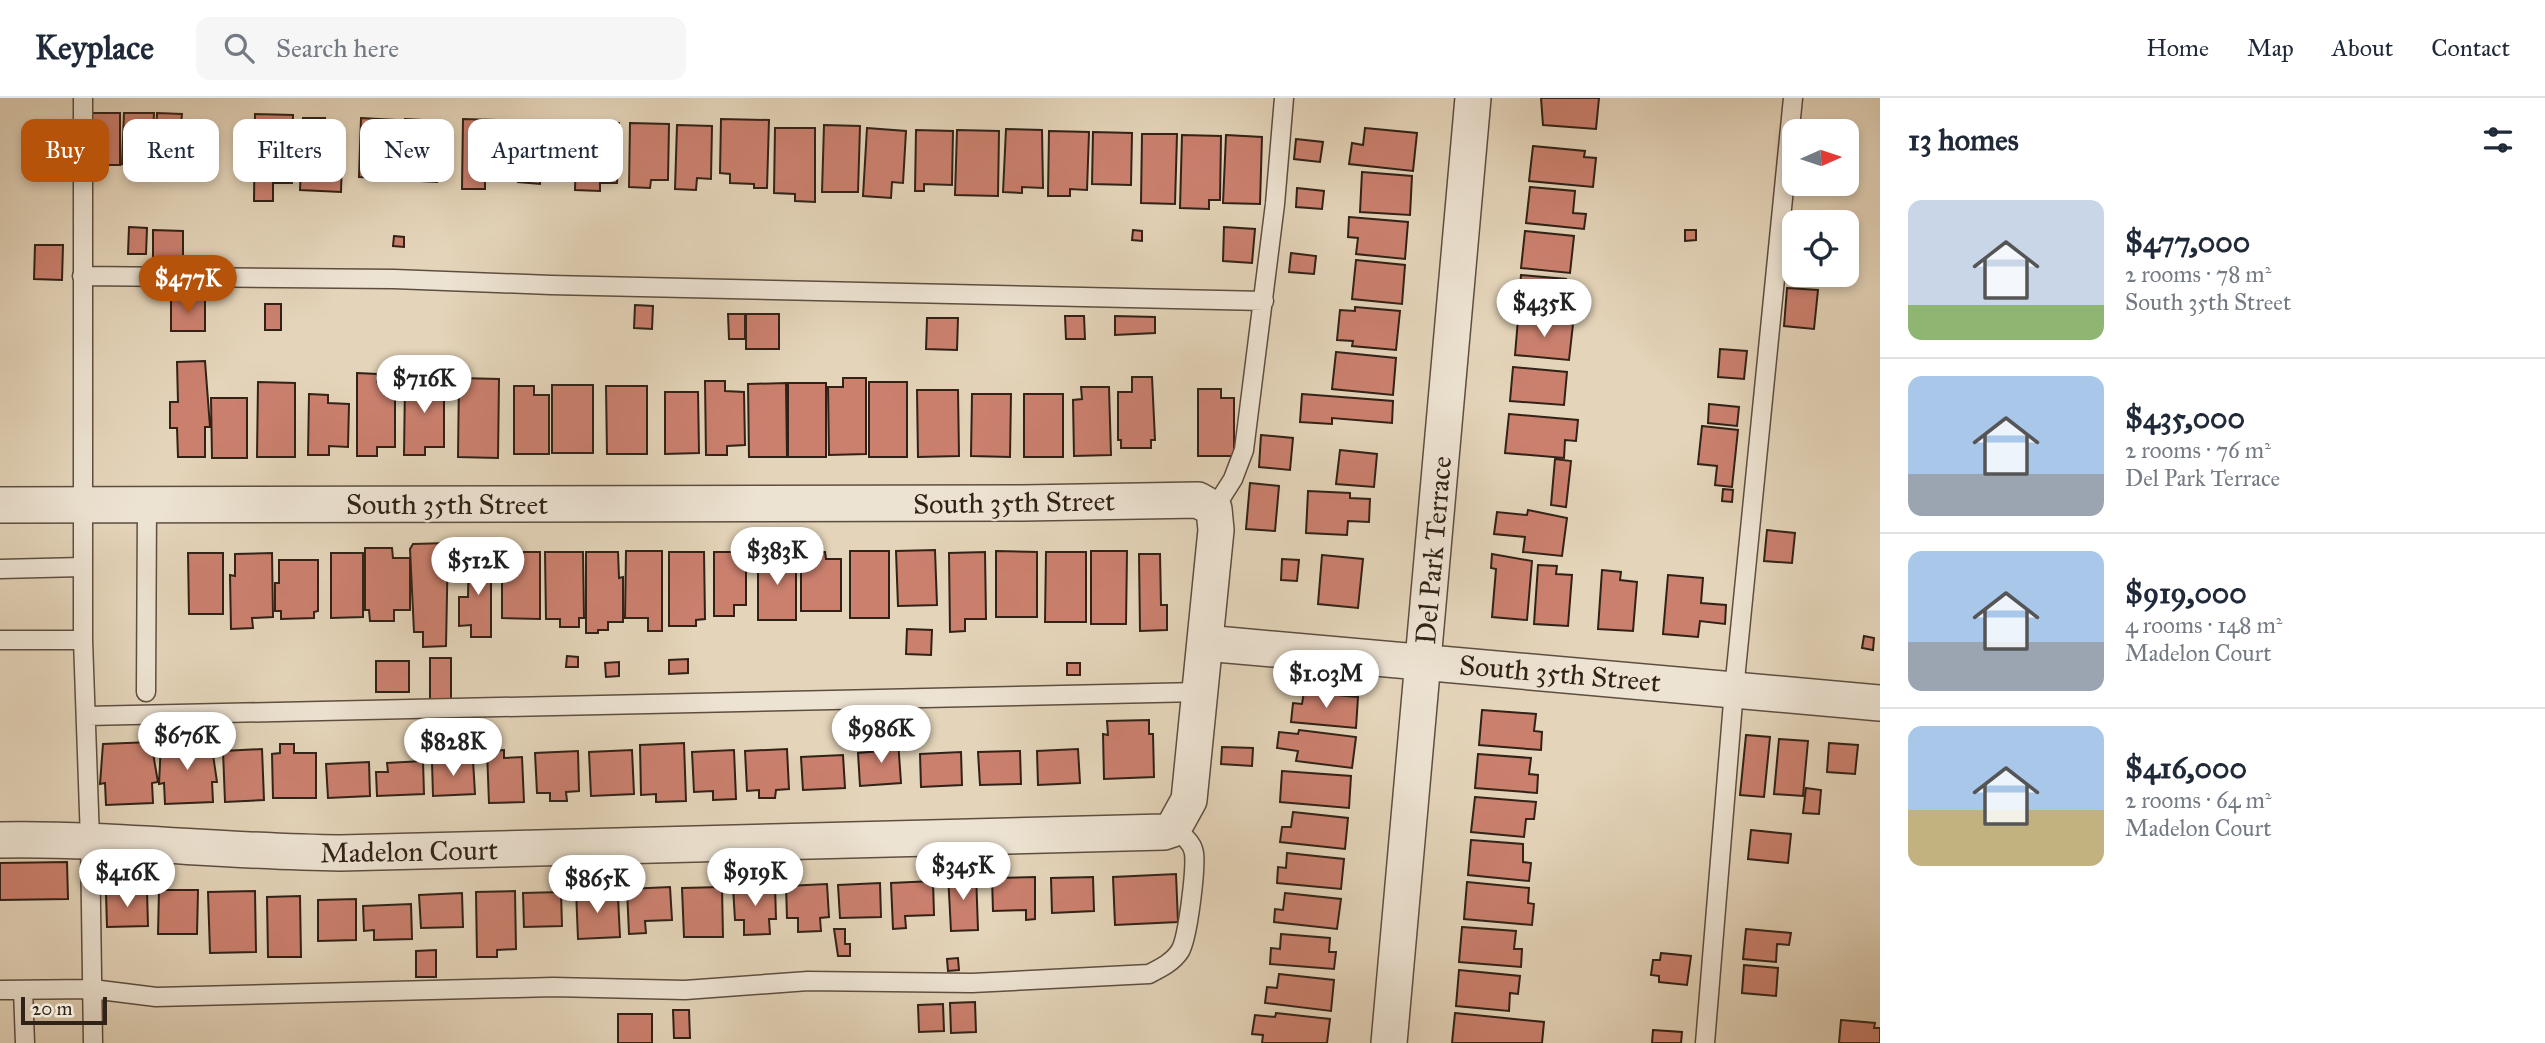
<!DOCTYPE html>
<meta charset="utf-8">
<style>
:root{--surface:#fff;--page:#f6f6f7;--text:#1f2937;--muted:#747a83;--line:#e0e1e3;--accent:#b45309}
body{margin:0;font-family:"IM FELL Great Primer",serif;background:var(--page);color:var(--text);height:100vh;display:flex;flex-direction:column;font-size:26px;white-space:nowrap}
*{box-sizing:border-box;margin:0}
p{font-size:23px;color:var(--muted)}
.icon{flex:none;width:38px;height:38px;fill:none;stroke:currentColor;stroke-width:2;stroke-linecap:round;stroke-linejoin:round}
.map{position:relative;flex:1;overflow:hidden}
.drawer{display:flex;flex-direction:column;background:var(--surface);width:665px}
.drawer>*{flex:none}
.guide{position:absolute;left:21px;top:21px;width:665px;height:63px;display:flex;gap:14px}
.needle{width:46px;rotate:87deg}
.buttons{position:absolute;left:1782px;top:21px;display:grid;gap:14px}
.buttons a{display:grid;place-items:center;width:77px;height:77px;border-radius:14px;background:var(--surface);box-shadow:0 4px 10px #0003;font-size:35px}
.scale{position:absolute;left:21px;bottom:18px;width:86px;box-sizing:border-box;padding-left:7px;border:4px solid #312217;border-top:0;font-size:19px;line-height:24px;white-space:nowrap;color:#312217;-webkit-text-stroke:5px #ede3d2;paint-order:stroke}
.price{position:absolute;translate:-50% -60px;padding:0 16px;border-radius:24px;background:#fff;color:#222;font-size:23px;line-height:46px;filter:drop-shadow(0 2px 4px #0008)}
.price::after{content:'';position:absolute;left:50%;top:42px;width:21px;height:16px;margin-left:-10px;background:inherit;clip-path:polygon(0 0,100% 0,50% 100%)}
.price.active{background:var(--accent);color:#fff}
ul{padding:0;list-style:none}
li{display:flex;align-items:center;gap:21px;height:175px;padding:0 28px}
li+li{border-top:2px solid var(--line)}
li span{display:grid;place-items:center;flex:none;width:196px;height:140px;border-radius:14px;color:#555}
li>.icon{margin-inline-start:auto}
span .icon{width:84px;height:84px;fill:#fffc;stroke-width:1}
li b{font-size:30px}
h2{display:flex;justify-content:space-between;align-items:center;height:84px;padding:0 28px;font-size:30px}
.tag{padding:0 24px;border-radius:14px;background:var(--surface);box-shadow:0 4px 10px #0003;font-size:24px;line-height:63px}
.tag.active{background:var(--accent);color:#fff}
header{display:flex;align-items:center;gap:42px;box-sizing:border-box;height:98px;padding:0 35px;background:var(--surface);border-bottom:2px solid var(--line)}
header strong{font-size:33px}
nav{display:flex;gap:38px;margin-inline-start:auto;font-size:24px}
.search{width:490px;height:63px;background:var(--page);display:flex;align-items:center;gap:18px;box-sizing:border-box;padding:0 24px;border-radius:14px;color:var(--muted);font-size:26px}
main{display:flex;flex:1;min-height:0}
.map>svg:first-child{display:block}
.building{fill:#cb806e;stroke:#312217;stroke-width:2}
.lines{fill:none;stroke-linecap:round;stroke-linejoin:round}
.service-casing{stroke:#5e4e40;stroke-width:21}
.minor-casing{stroke:#5e4e40;stroke-width:38}
.service{stroke:#ede3d2;stroke-width:18}
.minor{stroke:#ede3d2;stroke-width:35}
.labels{text-anchor:middle;stroke-width:5;stroke-linejoin:round;paint-order:stroke}
.street-label{font-size:28px;fill:#312217;stroke:#ede3d2}
</style>
<header>
<strong>Keyplace</strong>
<div class="search"><svg class="icon" aria-label="search" viewBox="0 0 24 24"><circle cx="10" cy="10" r="6"/><path d="M15 15l6 6"/></svg>Search here</div>
<nav><a>Home</a><a>Map</a><a>About</a><a>Contact</a></nav>
</header>
<main>
<div class="map">
<svg width="1880" height="945" viewBox="0 0 1880 945">
<rect width="100%" height="100%" fill="#e4d4b9"/>
<filter id="stains"><feTurbulence type="fractalNoise" baseFrequency=".00286" numOctaves="4"/><feColorMatrix values="0 0 0 0 .2 0 0 0 0 .09 0 0 0 0 .02 0 0 0 .5 -.17"/></filter>
<radialGradient id="worn" r=".72"><stop offset=".6" stop-color="#630" stop-opacity="0"/><stop offset="1" stop-color="#630" stop-opacity=".3"/></radialGradient>
<path class="building" d="M1541 0H1599L1596 31 1543 27Z
M89 15H120V67H89Z
M124 15H154L152 67 122 66Z
M157 15 182 16 181 25 189 26 188 68 155 67Z
M255 16 293 17 292 85H273V103H254Z
M303 20H325V28H343L341 94 300 92Z
M361 20 396 22 395 73 380 72 379 80 359 79Z
M405 21 440 23 437 84 402 82Z
M463 21 497 22V29H501L500 78H485V91H462Z
M721 21 769 22 767 90H754V86L730 85V76L720 75Z
M510 22 553 24 551 76H540V86L518 84V76H508Z
M577 23 619 25 617 85H600V93L575 92Z
M630 25 669 26 668 82H651L650 90 629 89Z
M677 27 712 28 711 81 697 80 696 92 675 91Z
M824 27 860 28 858 94H822Z
M775 30H815V104L795 103V96L774 95Z
M867 30 906 33 903 85 892 84 891 100 863 98Z
M1365 30 1417 35 1413 73 1349 66 1352 45 1363 47Z
M1006 31 1042 32 1043 90 1022 89V95L1003 94Z
M916 32 953 33 952 87 924 86V93H915Z
M957 32 999 33 998 98 955 97Z
M1049 33 1089 34 1087 92 1070 91V98H1048Z
M1093 34 1132 35 1131 87 1092 86Z
M1142 36H1177L1175 106 1141 105Z
M1182 37 1221 38 1220 102H1209V111L1180 110Z
M1226 37 1262 39 1260 106 1223 105Z
M1296 41 1323 44 1320 64 1294 61Z
M1533 48 1585 53 1584 59 1596 60 1593 89 1529 83Z
M1362 74 1412 78 1410 117 1360 114Z
M1530 89 1575 93 1573 115 1586 116 1584 131 1526 125Z
M1297 90 1324 93 1322 111 1296 109Z
M1349 119 1408 124 1405 161 1356 156 1358 140 1348 139Z
M1795 120 1844 123V124H1795Z
M129 129 147 130 146 156H128Z
M1224 129 1255 131 1252 165 1223 163Z
M153 132 183 133V161H153Z
M1133 132 1142 133V143L1132 142Z
M1685 132H1696V142L1685 143Z
M1525 133 1574 138 1570 175 1521 170Z
M394 138 404 139V149L393 148Z
M35 147H63L62 182 34 181Z
M1291 155 1316 158 1314 176 1289 174Z
M1356 162 1405 167 1402 206 1352 201Z
M1521 177 1566 181 1563 219 1518 215Z
M1787 190 1818 192 1814 231 1784 228Z
M171 201H205V233H171Z
M265 206H281V232H265Z
M635 207 653 208 652 231 634 230Z
M1355 209 1400 213 1396 252 1352 248 1353 243 1337 242 1340 212 1355 213Z
M728 216H745V241H729Z
M746 216H779V251H746Z
M1065 218H1084L1085 241H1066Z
M1115 218 1155 219V235L1115 237Z
M927 220H958L957 252 926 251Z
M1518 221 1573 226 1569 262 1515 257Z
M1720 251 1747 253 1744 281 1718 279Z
M1336 254 1396 260 1393 297 1332 291Z
M205 263 210 329H205V359H178L177 330H170V304H178L177 264Z
M1513 269 1567 274 1564 307 1510 303Z
M357 275 377 276V284H395V349H377V358H357Z
M409 278H435L434 284H444V349H425V357H404L405 285H409Z
M1132 279H1152L1155 342H1151V350H1121V342H1118V294H1132Z
M459 280 499 281 498 360 458 359Z
M843 280H866V356L829 357 828 289H843Z
M705 283H725V293L744 294 745 347 727 348V357H706Z
M258 284 295 285V359H257Z
M869 284H907V359H869Z
M786 285 787 359H749L748 286Z
M788 285H826V359H788Z
M552 287H593V355H552Z
M514 288H534V297H549V356H514Z
M606 288H647V356H607Z
M1081 289H1109L1111 357 1074 358 1073 302 1082 301Z
M1198 291H1221V300H1234V358H1198Z
M917 292H958L959 358 918 359Z
M665 294H698L699 355 665 356Z
M309 296 328 297V305L349 306 348 349 329 348V357H308Z
M972 296H1011L1010 359 971 358Z
M1024 296H1063V359H1024Z
M1302 296 1393 303 1392 325 1332 320V326L1300 324Z
M211 300H247V360H212Z
M1709 306 1739 309 1737 328 1708 325Z
M1509 316 1578 322 1576 343 1565 342 1564 360 1505 355Z
M1702 328 1738 332 1732 389 1715 387 1717 368 1698 366Z
M1261 337 1293 340 1290 372 1259 369Z
M1340 352 1377 356 1374 389 1336 386Z
M1555 361 1571 363 1566 409 1551 407Z
M1250 385 1279 388 1275 433 1246 431Z
M1723 391 1733 392 1732 404 1722 403Z
M1308 393 1350 395V400L1370 401 1369 424 1348 423 1347 437 1306 435Z
M1528 412 1567 420 1562 458 1523 454 1525 439 1494 436 1497 414 1527 417Z
M1767 432 1795 435 1792 465 1764 463Z
M448 445 446 548 423 549V534H414L410 451 413 446Z
M365 450H392L393 460H410V512H394V523H370L369 512H365Z
M935 452 937 507 898 508 896 453Z
M626 453H662V533H648V520H625Z
M850 453H889V520H850Z
M996 453 1037 454V519H996Z
M1091 453H1127L1126 526H1091Z
M502 454H540V521L502 520Z
M545 454H583L584 520H579V529H560V521H546Z
M586 454H618L619 480 623 479V524H608V532H598V535H586Z
M669 454H704L705 521 696 522V528H669Z
M714 454H746V507H734V518H714Z
M801 454H825L826 461H841V513H801Z
M985 454 986 521H965V533L950 534 949 455Z
M1046 454H1086V524H1045Z
M188 455H223V516H189Z
M272 455 273 519 252 520 253 530 231 531 230 477 235 478V456Z
M331 455H363V519L331 520Z
M469 455H491V539H471V527L459 528V499H468Z
M758 456H796V522H758Z
M1139 456H1160L1161 507H1167V532L1140 533Z
M1492 456 1532 463 1527 522 1492 519 1496 471 1491 470Z
M1322 457 1363 461 1358 510 1318 506Z
M1282 461 1299 462 1297 483 1281 482Z
M279 462H318V513L314 514V520L281 521V513H275V485H279Z
M1538 467 1557 468 1556 476 1572 477 1568 528 1534 526Z
M1602 472 1621 474 1620 482 1637 484 1633 533 1598 531Z
M1668 477 1703 480 1701 505 1726 507 1725 526 1700 523 1698 539 1663 536Z
M907 531 932 532 931 557 906 556Z
M1864 538 1874 540 1873 552 1862 550Z
M567 558 578 559V569H566Z
M430 560H451V601H430Z
M688 561V575L669 576V562Z
M376 563H409V594H376Z
M619 564V578L606 579 605 565Z
M1067 565H1080V577H1067Z
M1304 594 1358 599 1356 630 1291 624 1293 605 1302 606Z
M1482 612 1536 616 1534 633 1542 634 1541 652 1479 647Z
M1149 622V636H1153L1154 679 1104 681 1103 636 1108 637 1107 623Z
M1299 632 1356 639 1352 670 1296 663 1298 653 1277 650 1279 634 1298 636Z
M488 635V646L478 647 477 636Z
M428 636H438L439 646 429 647Z
M1746 637 1770 639 1764 699 1740 697Z
M1779 641 1808 643 1803 698 1774 696Z
M880 642H898L901 685 860 688 858 655 880 653Z
M211 643 217 684H212L213 704 165 706 164 685 159 686 161 645Z
M151 644 158 684 152 685 153 705 106 707 105 685 100 686 103 646Z
M684 645 686 703 656 704V696L641 697 640 647Z
M1829 645 1858 647 1855 676 1827 674Z
M280 646H294V655H316V700H273L272 656 280 655Z
M1222 649 1253 650 1252 668 1221 666Z
M262 651 264 702 225 704 223 653Z
M787 651 789 691 776 692 775 700H759V692L747 693 745 653Z
M1078 651 1080 685 1038 687 1037 653Z
M504 652V660L522 659 524 704 489 705 487 653Z
M632 652 634 696 591 698 589 654Z
M734 652 736 701 713 702V693L694 694 692 654Z
M578 653 579 693 566 694 567 703H550V695H537L535 655Z
M1020 653 1021 686 980 687 978 654Z
M961 654 962 687 921 689 920 656Z
M1478 656 1531 660 1529 676 1538 677 1537 695 1475 690Z
M843 657 845 690 803 692 801 659Z
M473 662 475 696 433 698 432 664Z
M423 663 424 696 377 698 376 674H388L387 665Z
M369 664 370 698 328 700 326 666Z
M1282 673 1351 678 1349 710 1280 704Z
M1806 690 1821 692 1819 716 1803 715Z
M1475 699 1536 704 1534 721H1526L1524 739 1471 734Z
M1293 714 1348 720 1345 751 1280 744 1282 729H1291Z
M1751 732 1791 736 1788 765 1748 761Z
M1471 742 1523 746V764L1531 765 1529 783 1468 777Z
M1287 755 1344 761 1341 791 1277 785 1278 769 1286 770Z
M67 764 68 801 0 802V765Z
M976 775 978 832 951 833 948 776Z
M1176 776 1178 824 1115 827 1113 779Z
M1035 779V821L1026 822V812L993 813 992 780Z
M1093 779 1094 813 1052 815 1051 780Z
M933 783 934 817 905 818 906 830 893 831 891 785Z
M1467 784 1529 790 1528 805 1534 806 1532 827 1464 821Z
M880 785 881 819 840 820 838 787Z
M827 786 829 819 820 820 821 833 798 834V820H787L786 788Z
M775 787 776 821H769L770 836 744 837V822H735L733 789Z
M670 789 672 822 645 823 646 835 629 836 627 791Z
M722 789 723 839H684L682 790Z
M600 790V800L618 799 620 839 578 841 576 792Z
M159 792H198L197 836H158Z
M147 793 148 828 107 829 106 795Z
M255 793 256 854 210 855 208 794Z
M515 793 516 851 497 852V859H477L476 794Z
M561 794 562 828 524 829 523 795Z
M462 795 463 829 421 830 419 797Z
M1285 795 1341 801 1337 831 1274 824 1275 811 1283 812Z
M300 798 301 859H268L267 799Z
M356 801V842L318 843V802Z
M411 806 412 841 374 842V832L364 833 363 808Z
M1462 829 1516 833 1514 851H1522L1521 869 1459 864Z
M834 831H845V846H850V858H838Z
M1746 831 1791 835 1789 847 1777 846 1776 864 1743 861Z
M1281 836 1330 840 1329 854H1336L1334 871 1270 866 1271 850 1280 851Z
M436 852V879H416V853Z
M1661 855 1691 858 1687 887 1659 884V878L1651 877 1653 862H1660Z
M958 860 959 872 948 873 947 861Z
M1744 867 1778 870 1776 898 1742 895Z
M1459 872 1520 878 1518 896 1510 895 1509 913 1456 908Z
M1279 876 1334 882 1331 913 1265 905 1267 889 1277 890Z
M975 904 976 934 951 935 950 905Z
M943 906 944 933 919 934 918 907Z
M673 912H689L690 940H674Z
M1276 915 1330 921 1327 945H1262L1263 937 1252 936 1255 917 1275 919Z
M1455 915 1544 924 1542 945H1452Z
M618 916H652V945H618Z
M1841 922 1875 925 1874 930H1880V945H1839Z
M1653 932 1682 934 1681 945H1652Z"/>
<g class="lines">
<defs>
<path id="service" d="M83 0V542L90 742 93 945
M82 178 394 181 551 187 1264 203
M1214 411 1233 381 1244 352 1275 106 1284 0
M0 471 82 469
M0 542H83
M146 594 147 407
M86 618 1200 594
M0 892 92 891 156 899 553 889 685 892 808 883 972 885 1149 876C1161 870 1173 864 1180 853 1188 840 1196 771 1194 755 1192 743 1182 737 1173 731
M23 892 25 945
M1705 945 1734 592 1793 0"/>
<path id="minor" d="M0 407 1023 405 1198 402 1214 411 1216 432 1189 702 1173 731 1164 734 340 755C226 754 114 740 0 742
M1205 545 1880 605
M1389 945 1473 0"/>
</defs>
<use href="#service" class="service-casing"/>
<use href="#minor" class="minor-casing"/>
<use href="#service" class="service"/>
<use href="#minor" class="minor"/>
</g>
<g class="labels">
<g class="street-label">
<text transform="translate(1014 404) rotate(-1)" y="10">South 35th Street</text>
<text x="447" y="416">South 35th Street</text>
<text transform="translate(1433 452) rotate(-85)" y="10">Del Park Terrace</text>
<text transform="translate(1560 575) rotate(5)" y="10">South 35th Street</text>
<text transform="translate(409 753) rotate(-1)" y="10">Madelon Court</text>
</g>
</g>
<rect width="100%" height="100%" filter="url(#stains)"/>
<rect width="100%" height="100%" fill="url(#worn)"/>
</svg>
<div class="buttons">
<a><svg class="needle" viewBox="-14 -14 28 28"><path d="M0-13l5 13h-10z" fill="#e53935"/><path d="M0 13l5-13h-10z" fill="#747a83"/></svg></a>
<a><svg class="icon" aria-label="locate" viewBox="0 0 24 24"><circle cx="12" cy="12" r="6"/><path d="M12 2v4M12 18v4M2 12h4M18 12h4"/></svg></a>
</div>
<div class="scale">20 m</div>
<b class="price active" style="left:188px;top:217px">$477K</b>
<b class="price" style="left:1544px;top:241px">$435K</b>
<b class="price" style="left:424px;top:317px">$716K</b>
<b class="price" style="left:777px;top:489px">$383K</b>
<b class="price" style="left:478px;top:499px">$512K</b>
<b class="price" style="left:1326px;top:612px">$1.03M</b>
<b class="price" style="left:881px;top:667px">$986K</b>
<b class="price" style="left:187px;top:674px">$676K</b>
<b class="price" style="left:453px;top:680px">$828K</b>
<b class="price" style="left:963px;top:804px">$345K</b>
<b class="price" style="left:755px;top:810px">$919K</b>
<b class="price" style="left:127px;top:811px">$416K</b>
<b class="price" style="left:597px;top:817px">$865K</b>
<div class="guide">
<a class="tag active">Buy</a>
<a class="tag">Rent</a>
<a class="tag">Filters</a>
<a class="tag">New</a>
<a class="tag">Apartment</a>
</div>
</div>
<section class="drawer">
<h2>13 homes<svg class="icon" aria-label="filters" viewBox="0 0 24 24"><path d="M4 7h16M4 17h16"/><circle cx="9" cy="7" r="2"/><circle cx="15" cy="17" r="2"/></svg></h2>
<ul>
<li><span style="background:linear-gradient(#c9d6e8 75%,#8fb573 0)"><svg class="icon" aria-label="home" viewBox="0 0 24 24"><path d="M3 11l9-7 9 7M6 9v11h12V9"/></svg></span><div><b>$477,000</b><p>2 rooms · 78 m²</p><p>South 35th Street</p></div></li>
<li><span style="background:linear-gradient(#a9c7e8 70%,#9aa5b1 0)"><svg class="icon" aria-label="home" viewBox="0 0 24 24"><path d="M3 11l9-7 9 7M6 9v11h12V9"/></svg></span><div><b>$435,000</b><p>2 rooms · 76 m²</p><p>Del Park Terrace</p></div></li>
<li><span style="background:linear-gradient(#a9c7e8 65%,#9aa5b1 0)"><svg class="icon" aria-label="home" viewBox="0 0 24 24"><path d="M3 11l9-7 9 7M6 9v11h12V9"/></svg></span><div><b>$919,000</b><p>4 rooms · 148 m²</p><p>Madelon Court</p></div></li>
<li><span style="background:linear-gradient(#a9c7e8 60%,#c2b280 0)"><svg class="icon" aria-label="home" viewBox="0 0 24 24"><path d="M3 11l9-7 9 7M6 9v11h12V9"/></svg></span><div><b>$416,000</b><p>2 rooms · 64 m²</p><p>Madelon Court</p></div></li>
</ul>
</section>
</main>
